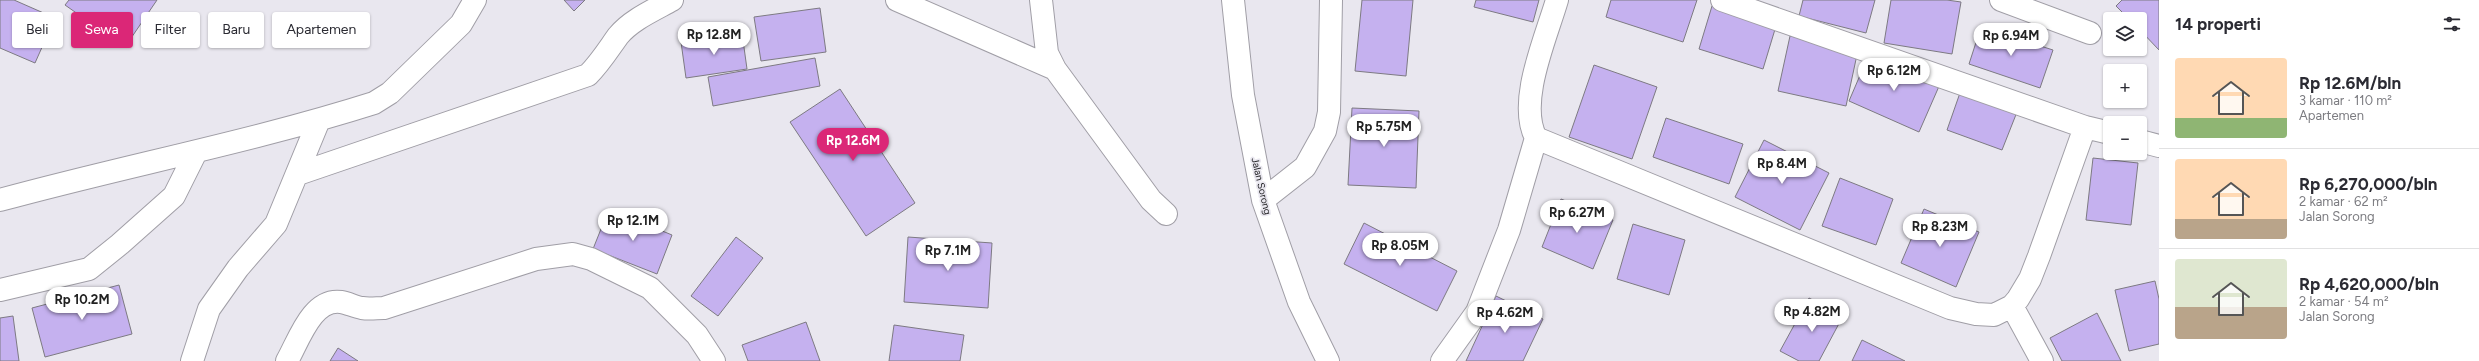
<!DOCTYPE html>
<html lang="id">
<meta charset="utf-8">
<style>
:root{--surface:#fff;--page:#f2f2f3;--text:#2b2b33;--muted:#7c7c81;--line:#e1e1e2;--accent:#db2777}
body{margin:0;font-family:Figtree,sans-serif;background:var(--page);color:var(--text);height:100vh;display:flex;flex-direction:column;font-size:15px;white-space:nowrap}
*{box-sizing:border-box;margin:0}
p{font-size:13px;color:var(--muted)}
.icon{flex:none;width:22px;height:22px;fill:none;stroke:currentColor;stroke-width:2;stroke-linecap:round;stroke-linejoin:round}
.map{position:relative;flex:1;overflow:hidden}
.side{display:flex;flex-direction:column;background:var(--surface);width:320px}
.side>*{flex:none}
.hud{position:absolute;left:12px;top:12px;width:380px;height:36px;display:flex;gap:8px}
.controls{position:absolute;left:2103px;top:12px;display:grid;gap:8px}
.controls a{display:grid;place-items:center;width:44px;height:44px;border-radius:4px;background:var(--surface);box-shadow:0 1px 3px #0004;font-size:20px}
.price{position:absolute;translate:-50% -34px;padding:0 9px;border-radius:14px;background:#fff;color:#222;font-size:13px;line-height:26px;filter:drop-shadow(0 1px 2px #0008)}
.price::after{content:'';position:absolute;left:50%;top:24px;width:12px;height:9px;margin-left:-6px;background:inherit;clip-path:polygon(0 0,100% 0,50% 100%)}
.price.current{background:var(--accent);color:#fff}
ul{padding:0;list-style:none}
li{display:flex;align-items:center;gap:12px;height:100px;padding:0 16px}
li+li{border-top:1px solid var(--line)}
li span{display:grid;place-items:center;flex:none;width:112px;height:80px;border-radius:4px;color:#555}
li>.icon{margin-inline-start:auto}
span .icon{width:48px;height:48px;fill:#fffc;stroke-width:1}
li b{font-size:17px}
h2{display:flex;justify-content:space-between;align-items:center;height:48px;padding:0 16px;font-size:17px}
.chip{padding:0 14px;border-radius:4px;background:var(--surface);box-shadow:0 1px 3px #0004;font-size:14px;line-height:36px}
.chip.current{background:var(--accent);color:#fff}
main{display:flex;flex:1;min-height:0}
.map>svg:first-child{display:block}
.building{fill:#c5b1ef;stroke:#7d7a82}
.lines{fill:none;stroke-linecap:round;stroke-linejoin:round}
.minor-casing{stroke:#a09ea6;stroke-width:24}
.minor{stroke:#fff;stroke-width:22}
.labels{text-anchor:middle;stroke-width:3.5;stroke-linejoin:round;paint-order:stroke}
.street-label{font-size:10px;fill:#1f1f22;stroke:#e9e7ef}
</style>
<main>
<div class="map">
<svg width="2159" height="361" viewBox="0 0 2159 361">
<rect width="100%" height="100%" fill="#e9e7ef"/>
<path class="building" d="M0 0H14L55 18 35 63 0 48Z
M69 0H157L125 47 65 5Z
M564 0H585L574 11Z
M1362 0H1413L1406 76 1355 71Z
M1476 0H1539L1533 22 1474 7Z
M1611 0H1697L1683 42 1606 17Z
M1803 0H1875L1866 33 1799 16Z
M1891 0H1947L1961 2 1952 54 1884 43Z
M2122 0H2159V50L2140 30V19H2129L2116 6Z
M1712 6 1776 26 1763 69 1699 49Z
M820 8 826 52 761 61 754 17Z
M1981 27 2053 50 2040 88 1969 64Z
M742 33 747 69 686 78 681 42Z
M1790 36 1858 50 1846 106 1778 91Z
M1870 52 1940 84 1919 132 1849 101Z
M815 58 820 86 713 106 708 77Z
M1594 65 1657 87 1632 159 1569 137Z
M840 89 915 203 866 236 790 122Z
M1961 90 2017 112 2002 150 1947 130Z
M1352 108 1419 111 1416 188 1348 185Z
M1666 118 1743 144 1729 184 1653 157Z
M1764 140 1829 173 1800 230 1735 197Z
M2093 158 2138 163 2131 225 2086 220Z
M1840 178 1893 199 1876 245 1822 226Z
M1561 199 1613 220 1593 269 1542 247Z
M609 209 672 235 657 274 593 249Z
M1924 209 1979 232 1956 287 1901 263Z
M1364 223 1457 271 1437 311 1344 264Z
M1633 224 1685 240 1669 295 1617 279Z
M736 237 763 258 718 316 691 296Z
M908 237 992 243 988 308 904 302Z
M2155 281 2159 299V344L2129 351 2115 290Z
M119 285 132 334 45 357 32 308Z
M1496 296 1543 319 1523 361H1466Z
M1809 298 1843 316 1819 361H1799L1780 351Z
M2097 313 2121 361H2062L2050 338Z
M13 316 19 361H0V318Z
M806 322 820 361H748L742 345Z
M894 325 964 335 960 361H889Z
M1862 340 1905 361H1852Z
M338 348 358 361H330Z"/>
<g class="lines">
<defs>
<path id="minor" d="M897 0 1055 69
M1041 0 1047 53 1055 69 1151 200 1166 214
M1233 0 1243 95 1263 200 1299 302 1328 361
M1557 0C1546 38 1517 102 1536 138L1950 308 1976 314 1994 315 2012 306 2018 299 2030 279 2039 256 2085 127 2110 133
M1722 0 2085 127
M2001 0 2090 33
M2140 141 2159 146
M298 174 588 75C600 63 608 50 618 36 631 20 654 10 672 0
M0 200C124 166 251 142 374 103L390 93 461 24 475 0
M1263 200 1305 167 1325 131 1329 112 1331 0
M0 290 89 269 120 244 174 196 196 152
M2012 306 2042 361
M192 361 209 309 238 268 276 224 319 120
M287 361C299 340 312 298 341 302 348 303 355 307 362 308 369 309 377 308 384 308L536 259 573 254 591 259 650 288 697 335 714 361
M1442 361 1477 312 1509 230 1536 138"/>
</defs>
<use href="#minor" class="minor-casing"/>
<use href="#minor" class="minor"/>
</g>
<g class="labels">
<g class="street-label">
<text transform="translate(1262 186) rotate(77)" y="4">Jalan Sorong</text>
</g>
</g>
</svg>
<div class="controls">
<a><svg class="icon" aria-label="layers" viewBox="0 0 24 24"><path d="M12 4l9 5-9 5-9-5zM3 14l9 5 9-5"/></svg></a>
<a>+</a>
<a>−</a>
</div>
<b class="price" style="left:714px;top:56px">Rp 12.8M</b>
<b class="price" style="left:2011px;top:57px">Rp 6.94M</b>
<b class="price" style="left:1894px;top:92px">Rp 6.12M</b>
<b class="price" style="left:1384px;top:148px">Rp 5.75M</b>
<b class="price current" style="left:853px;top:162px">Rp 12.6M</b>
<b class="price" style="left:1782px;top:185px">Rp 8.4M</b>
<b class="price" style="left:1577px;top:234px">Rp 6.27M</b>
<b class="price" style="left:633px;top:242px">Rp 12.1M</b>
<b class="price" style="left:1940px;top:248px">Rp 8.23M</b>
<b class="price" style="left:1400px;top:267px">Rp 8.05M</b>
<b class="price" style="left:948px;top:272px">Rp 7.1M</b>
<b class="price" style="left:82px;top:321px">Rp 10.2M</b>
<b class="price" style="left:1812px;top:333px">Rp 4.82M</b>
<b class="price" style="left:1505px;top:334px">Rp 4.62M</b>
<div class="hud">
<a class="chip">Beli</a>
<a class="chip current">Sewa</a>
<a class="chip">Filter</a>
<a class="chip">Baru</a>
<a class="chip">Apartemen</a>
</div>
</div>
<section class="side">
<h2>14 properti<svg class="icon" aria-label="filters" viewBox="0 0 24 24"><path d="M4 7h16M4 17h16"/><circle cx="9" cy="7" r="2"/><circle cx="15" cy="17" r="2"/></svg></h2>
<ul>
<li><span style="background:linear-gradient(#ffd9b3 75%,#8fb573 0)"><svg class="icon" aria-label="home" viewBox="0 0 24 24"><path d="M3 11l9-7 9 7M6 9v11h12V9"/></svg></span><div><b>Rp 12.6M/bln</b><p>3 kamar · 110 m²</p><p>Apartemen</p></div></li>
<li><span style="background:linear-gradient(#ffd9b3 75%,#b9a48a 0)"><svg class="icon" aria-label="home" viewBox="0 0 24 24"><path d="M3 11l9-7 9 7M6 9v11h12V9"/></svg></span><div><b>Rp 6,270,000/bln</b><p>2 kamar · 62 m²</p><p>Jalan Sorong</p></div></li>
<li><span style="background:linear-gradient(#dfe7d0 60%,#b9a48a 0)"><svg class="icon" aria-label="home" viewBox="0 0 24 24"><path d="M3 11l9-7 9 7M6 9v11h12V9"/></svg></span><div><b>Rp 4,620,000/bln</b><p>2 kamar · 54 m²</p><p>Jalan Sorong</p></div></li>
</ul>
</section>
</main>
